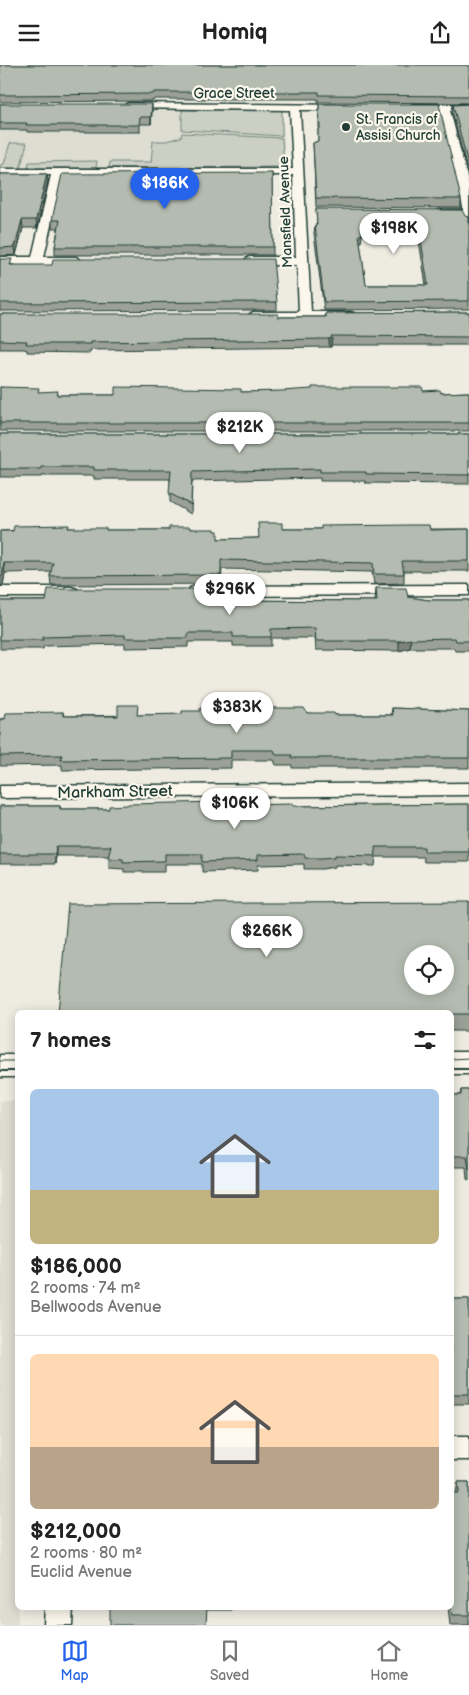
<!DOCTYPE html>
<meta charset="utf-8">
<style>
:root{--surface:#fff;--page:#f6f6f6;--text:#222;--muted:#767676;--line:#e0e0e0;--accent:#2563eb}
body{margin:0;font-family:"Balsamiq Sans",sans-serif;background:var(--page);color:var(--text);height:100vh;display:flex;flex-direction:column;font-size:19px;white-space:nowrap}
*{box-sizing:border-box;margin:0}
p{font-size:16px;color:var(--muted)}
.icon{flex:none;width:28px;height:28px;fill:none;stroke:currentColor;stroke-width:2;stroke-linecap:round;stroke-linejoin:round}
.map{position:relative;flex:1;overflow:hidden}
.side{position:absolute;left:15px;top:945px;width:439px;height:600px;display:flex;flex-direction:column;background:var(--surface);border-radius:8px;box-shadow:0 2px 12px #0003}
.side>*{flex:none}
.controls{position:absolute;left:404px;top:880px;display:grid;gap:10px}
.controls a{display:grid;place-items:center;width:50px;height:50px;border-radius:50%;background:var(--surface);box-shadow:0 2px 12px #0003;font-size:25px}
.price{position:absolute;translate:-50% -42px;padding:0 11px;border-radius:18px;background:#fff;color:#222;font-size:16px;line-height:32px;filter:drop-shadow(0 1px 2px #0008)}
.price::after{content:'';position:absolute;left:50%;top:30px;width:15px;height:11px;margin-left:-8px;background:inherit;clip-path:polygon(0 0,100% 0,50% 100%)}
.price.current{background:var(--accent);color:#fff}
ul{padding:0;list-style:none}
li{display:grid;align-content:center;gap:10px;height:265px;padding:0 15px}
li+li{border-top:1px solid var(--line)}
li span{display:grid;place-items:center;height:155px;border-radius:8px;color:#555}
li>.icon{margin-inline-start:auto}
span .icon{width:90px;height:90px;fill:#fffc;stroke-width:1}
li b{font-size:21px}
h2{display:flex;justify-content:space-between;align-items:center;height:60px;padding:0 15px;font-size:21px}
header{display:flex;justify-content:space-between;align-items:center;height:65px;padding:0 15px;background:var(--surface);font-size:22px;font-weight:600}
.dock{display:flex;justify-content:space-around;align-items:center;height:70px;border-top:1px solid var(--line);background:var(--surface);font-size:14px;color:var(--muted)}
.dock a{display:grid;justify-items:center;gap:2px}
.dock .current{color:var(--accent)}
.map>svg:first-child{display:block}
.built{fill:#ddddd2}
.green{fill:#cbcfc4;stroke:#75867c}
.lines{fill:none;stroke-linecap:round;stroke-linejoin:round}
.street-casing{stroke:#1f3d34;stroke-width:3}
.secondary-casing{stroke:#1f3d34;stroke-width:3}
.street{fill:#fbf7ec;fill-rule:evenodd}
.secondary{fill:#fbf7ec;fill-rule:evenodd}
.tram-far1{stroke:#1f3d34;stroke-width:1}
.tram{stroke:#1f3d34;stroke-width:2}
.wall{fill:#9ba197;stroke:#1f3d34;fill-rule:evenodd}
.shaded-wall{fill:#7e837b;stroke:#1f3d34}
.building{fill:#b4bbb0;stroke:#1f3d34;fill-rule:evenodd}
.poi-dot{fill:#1f3d34;stroke:#fbf7ec;stroke-width:2}
.labels{text-anchor:middle;stroke-width:4.5;stroke-linejoin:round;paint-order:stroke}
.far-street-label{font-size:14px;fill:#1f3d34;stroke:#fbf7ec}
.far-poi-label{font-size:14px;fill:#1f3d34;stroke:#fbf7ec;text-anchor:start}
.street-label{font-size:16px;fill:#1f3d34;stroke:#fbf7ec}
</style>
<header><svg class="icon" aria-label="menu" viewBox="0 0 24 24"><path d="M4 6h16M4 12h16M4 18h16"/></svg>Homiq<svg class="icon" aria-label="share" viewBox="0 0 24 24"><path d="M12 15V3M7 8l5-5 5 5M5 13v7h14v-7"/></svg></header>
<div class="map">
<svg width="469" height="1560" viewBox="0 0 469 1560">
<rect width="100%" height="100%" fill="#eeece1"/>
<filter id="ink" filterUnits="userSpaceOnUse"><feTurbulence type="fractalNoise" baseFrequency=".02" numOctaves="2"/><feDisplacementMap in="SourceGraphic" scale="10" xChannelSelector="R" yChannelSelector="G"/><feConvolveMatrix kernelMatrix="1 2 1 2 8 2 1 2 1" color-interpolation-filters="sRGB"/></filter>
<g filter="url(#ink)">
<path class="built" d="M0 45H283L285 103H0Z
M0 1036H18V1560H0Z"/>
<path class="green" d="M182 45H279L282 46V71L182 65Z
M182 68 282 73 284 102 109 103 110 97H151L153 76H166L181 72Z
M10 78H27L20 104H0V100L4 99Z
M97 96 96 103H28L29 97Z"/>
<g class="lines">
<defs>
<path id="street" d="M128 38 347 40V44L343 45H300L311 247H350L354 248 356 251 354 254 253 255 247 251 253 247H299L297 200H249L243 196 249 192H296L293 110H62L44 192H76L82 196 76 200H0V192H32L51 110H0V104H293L290 45 124 43 123 41Z
M415 39H469V45H450L469 120V158L465 157 463 151H438L432 148 438 145H463V142L440 45 411 44V40Z
M469 520V530L196 531 190 529 188 526 190 523 196 521Z
M0 522H71L77 524 79 527 77 530 71 532H0Z
M469 718V730L0 733V721Z
M451 1371H469V1395H451Z
M45 1542H73L72 1560H44Z"/>
<path id="secondary" d="M451 987H469V1009H451Z
M0 990H18V1012H0Z"/>
</defs>
<use href="#street" class="street-casing"/>
<use href="#secondary" class="secondary-casing"/>
<use href="#street" class="street"/>
<use href="#secondary" class="secondary"/>
<path class="tram-far1" d="M451 994 469 993
M0 996H18"/>
<path class="tram" d="M451 1004H469
M0 1006H18"/>
</g>
<path class="wall" d="M0 0H469V38L318 37V34H154L153 36 0 37Z
M0 39 152 46 151 59H140V67H27V65H0Z
M319 39 461 134V143L316 142 313 78 318 76V64H319Z
M469 39V112L452 47 453 40Z
M272 108 273 190H55V182L58 163H52V155Z
M0 109H47L48 116 37 163H23L16 190 0 191Z
M316 144 469 152V244L324 245 314 168 315 160H317ZM362 170H399V173H405V175L419 176 426 220H366L360 178H361Z
M0 194 13 200 277 237V245L0 246Z
M469 247V280H331V282H329L91 285 90 288 27 287V285L24 284H0V249L278 252H325L326 248Z
M0 322 58 330H115L241 327 423 326 441 328 469 327V366H0Z
M0 369H469V419L365 418V416H320V413L192 416 191 449 170 437V414H94V411H42V412H0Z
M69 463 106 465H169L190 464 215 466 218 474 258 473 282 464H469V506H404V518L374 519 372 507 222 504 221 519 51 520 50 511 51 507 5 508 3 520 0 521V466Z
M376 523 408 532 429 535H469V586H455L454 583H410L399 586 316 585 315 573H271V581H233V577H188V582L125 583V579L44 581 43 584H0V536L221 535 375 536Z
M392 643 469 646V703H292V700H276L274 695H231V703L62 705V700L0 701V654L63 647 64 651 307 648 335 650H391Z
M222 739 293 741 469 739V797H424L423 792H376L375 801 335 800V802L322 804H304V799L258 800V805L202 807V799H165V807H124V804L109 803V791H56L55 799H0V741H60L61 744H109Z
M469 837V966H451V948Z
M461 1025H469V1115L467 1114 466 1102H451V1030H460Z
M451 1234H469V1339H451Z
M458 1417H469V1560H450L448 1542H451L456 1428Z
M110 1542H231V1545H208Z"/>
<path class="shaded-wall" d="M152 39V46L151 59V52Z
M47 109 48 116 37 163 36 155Z
M22 155 23 163 16 190 15 182Z
M332 273 331 282H329V274Z
M4 498 5 508 3 520 0 521V512Z
M411 574 410 583 399 586V576Z
M56 781V791L55 799V789Z"/>
<path class="building" d="M0 0H469V31L319 30V27H154L153 29 0 30Z
M0 39H152L151 52H140L139 60H26L27 58H0Z
M319 39H439L461 134 316 133 313 78 318 76V64H320Z
M469 39V103L453 40Z
M272 108 273 182H55L60 155H52L62 109Z
M0 109H47L36 155H22L15 182 0 183Z
M316 144 462 145 465 151 469 152V236L324 237 315 160H317ZM361 162H399L400 165H405L406 168H420L428 220H366L359 170H362Z
M0 194H12L10 200H52L53 194H273L277 237 0 238Z
M469 247V272L331 271 332 273 329 274 90 277V279H26L27 276H23L0 275V249H278V252H326V248Z
M0 322 39 323 38 327 58 326 57 330H115V322L241 324V327L281 326 312 324V322H422L423 326 440 325 441 328 469 327V358H0Z
M0 369H469V410L366 409V407H320V404L192 407 191 440 169 428 171 405H94V402H41V404H0Z
M258 458H282V464H321V461L411 460H429L430 465 469 464V496H402L404 509H374L373 498 221 495V510L50 511 53 498H4L2 511 0 512V466H13L14 461 69 460 68 463H106V465H169V462H190V464H215V466H218V474L259 473Z
M376 523H406L408 532 429 535H469V576H456L455 573 411 574 399 576H316L315 563 271 564V572H233V568H188V573H125V570L43 572V575H0V536H46L48 524H221V535L377 536Z
M118 640H138L137 650 182 649V646H200V643H304L307 648H334L335 650H393L392 643 469 646V693H292V690H276L274 685H231V693L61 695 62 690 0 691V654H5L6 648 63 647V651H118Z
M221 737 222 739 240 740 293 739V741L469 739V787H424V782H375L376 791 335 790V792L322 793H305L304 789 258 790V795L202 797V789H165V796L123 797V794L108 793 111 781H56L55 789H0V741H60V744H109V741L127 740 128 739Z
M469 837V949H451V948H58L68 839ZM412 889H445V921H412Z
M461 1025H469V1104L467 1091H451V1030H461Z
M451 1234H469V1329H451Z
M458 1417H469V1550H452L451 1542V1428H459Z
M110 1542H207L206 1560H110Z"/>
</g>
<circle class="poi-dot" cx="346" cy="62" r="5"/>
<g class="labels">
<g class="far-street-label">
<text x="234" y="33">Grace Street</text>
<text transform="translate(285 147) rotate(-92)" y="5">Mansfield Avenue</text>
</g>
<g class="far-poi-label">
<text x="356" y="59">St. Francis of<tspan x="356" dy="16">Assisi Church</tspan></text>
</g>
<g class="street-label">
<text transform="translate(115 726) rotate(-1)" y="6">Markham Street</text>
</g>
</g>
</svg>
<div class="controls">
<a><svg class="icon" aria-label="locate" viewBox="0 0 24 24"><circle cx="12" cy="12" r="6"/><path d="M12 2v4M12 18v4M2 12h4M18 12h4"/></svg></a>
</div>
<b class="price current" style="left:165px;top:145px">$186K</b>
<b class="price" style="left:394px;top:190px">$198K</b>
<b class="price" style="left:240px;top:389px">$212K</b>
<b class="price" style="left:230px;top:551px">$296K</b>
<b class="price" style="left:237px;top:669px">$383K</b>
<b class="price" style="left:235px;top:765px">$106K</b>
<b class="price" style="left:267px;top:893px">$266K</b>
<section class="side">
<h2>7 homes<svg class="icon" aria-label="filters" viewBox="0 0 24 24"><path d="M4 7h16M4 17h16"/><circle cx="9" cy="7" r="2"/><circle cx="15" cy="17" r="2"/></svg></h2>
<ul>
<li><span style="background:linear-gradient(#a9c7e8 65%,#c2b280 0)"><svg class="icon" aria-label="home" viewBox="0 0 24 24"><path d="M3 11l9-7 9 7M6 9v11h12V9"/></svg></span><div><b>$186,000</b><p>2 rooms · 74 m²</p><p>Bellwoods Avenue</p></div></li>
<li><span style="background:linear-gradient(#ffd9b3 60%,#b9a48a 0)"><svg class="icon" aria-label="home" viewBox="0 0 24 24"><path d="M3 11l9-7 9 7M6 9v11h12V9"/></svg></span><div><b>$212,000</b><p>2 rooms · 80 m²</p><p>Euclid Avenue</p></div></li>
</ul>
</section>
</div>
<nav class="dock">
<a class="current"><svg class="icon" aria-label="map" viewBox="0 0 24 24"><path d="M3 6l6-2 6 2 6-2v14l-6 2-6-2-6 2zM9 4v14M15 6v14"/></svg>Map</a>
<a><svg class="icon" aria-label="saved" viewBox="0 0 24 24"><path d="M7 4h10v16l-5-4-5 4z"/></svg>Saved</a>
<a><svg class="icon" aria-label="home" viewBox="0 0 24 24"><path d="M3 11l9-7 9 7M6 9v11h12V9"/></svg>Home</a>
</nav>
